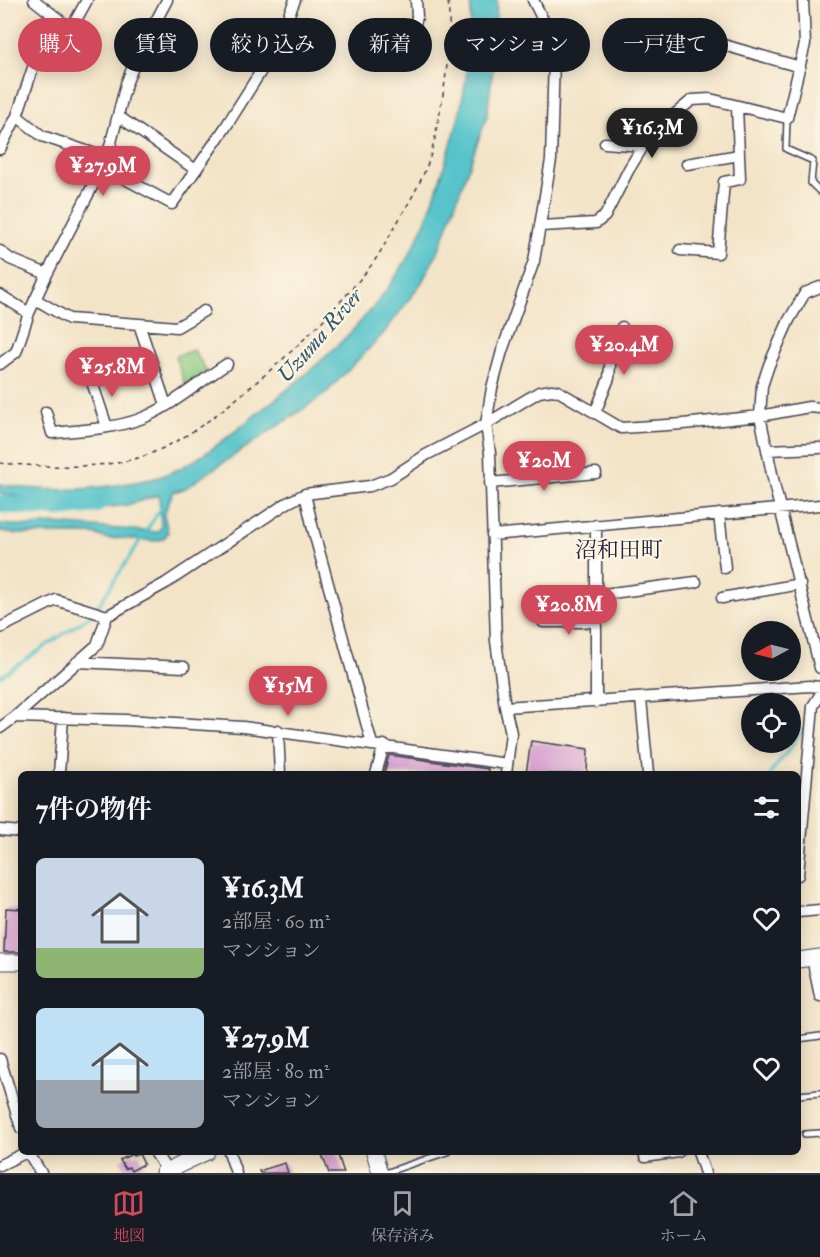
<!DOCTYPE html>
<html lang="ja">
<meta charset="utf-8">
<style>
:root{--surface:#171b24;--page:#242831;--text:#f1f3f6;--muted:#9ea1a6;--line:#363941;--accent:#d1495b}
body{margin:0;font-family:"IM FELL Double Pica","Noto Serif JP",serif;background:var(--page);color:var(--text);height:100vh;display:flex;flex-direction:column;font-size:22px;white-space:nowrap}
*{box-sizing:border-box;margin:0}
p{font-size:20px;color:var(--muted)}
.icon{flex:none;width:33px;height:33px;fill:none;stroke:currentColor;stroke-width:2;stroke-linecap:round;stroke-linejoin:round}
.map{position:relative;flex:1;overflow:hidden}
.drawer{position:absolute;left:18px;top:771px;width:783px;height:384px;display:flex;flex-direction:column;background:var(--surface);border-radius:9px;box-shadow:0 3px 15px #0003}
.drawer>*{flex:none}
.guide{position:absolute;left:18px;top:18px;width:784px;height:54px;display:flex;gap:12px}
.needle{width:39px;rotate:263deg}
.fabs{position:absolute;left:741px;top:621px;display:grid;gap:12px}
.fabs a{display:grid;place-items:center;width:60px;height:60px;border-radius:50%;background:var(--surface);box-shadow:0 3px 15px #0003;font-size:30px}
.price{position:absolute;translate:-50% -51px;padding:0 14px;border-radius:21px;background:var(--accent);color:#fff;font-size:20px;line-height:39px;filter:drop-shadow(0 2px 3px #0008)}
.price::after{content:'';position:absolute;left:50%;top:36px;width:18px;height:14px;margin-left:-9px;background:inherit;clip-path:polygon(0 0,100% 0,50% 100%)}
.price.active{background:#222;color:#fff}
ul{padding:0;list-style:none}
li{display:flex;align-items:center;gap:18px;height:150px;padding:0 18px}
li span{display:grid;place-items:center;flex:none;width:168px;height:120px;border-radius:9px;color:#555}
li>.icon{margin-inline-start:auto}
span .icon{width:72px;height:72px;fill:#fffc;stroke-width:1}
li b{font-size:26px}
h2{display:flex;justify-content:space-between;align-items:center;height:72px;padding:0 18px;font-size:26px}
.pill{padding:0 21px;border-radius:27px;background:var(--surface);box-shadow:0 3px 15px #0003;font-size:21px;line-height:54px}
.pill.active{background:var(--accent);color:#fff}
.menu{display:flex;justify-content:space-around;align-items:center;height:84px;border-top:2px solid var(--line);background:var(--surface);font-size:16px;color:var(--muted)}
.menu a{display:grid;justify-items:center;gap:3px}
.menu .active{color:var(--accent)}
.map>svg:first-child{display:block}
.green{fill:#89c77d;stroke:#56745c;stroke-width:1.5}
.water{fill:#56c4ca;stroke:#3c7382;stroke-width:1.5}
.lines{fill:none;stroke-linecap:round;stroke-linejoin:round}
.stream{stroke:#56c4ca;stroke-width:3}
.river{stroke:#56c4ca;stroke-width:18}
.building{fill:#d79fd0}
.lane-casing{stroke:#413f50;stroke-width:8}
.street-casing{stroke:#413f50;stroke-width:13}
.secondary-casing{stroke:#413f50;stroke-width:17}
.path{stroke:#413f50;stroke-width:1.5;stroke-dasharray:4.5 4.5;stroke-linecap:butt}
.lane{stroke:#fff;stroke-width:5}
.street{stroke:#fff;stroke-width:10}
.secondary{stroke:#fff;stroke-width:15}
.labels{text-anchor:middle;stroke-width:4.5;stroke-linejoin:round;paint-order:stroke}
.water-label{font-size:22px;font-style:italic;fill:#345b6d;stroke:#fcf5e5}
.neighbourhood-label{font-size:22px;fill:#22223b;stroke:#fcf5e5}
</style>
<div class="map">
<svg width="820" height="1173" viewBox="0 0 820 1173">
<rect width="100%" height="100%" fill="#fcf5e5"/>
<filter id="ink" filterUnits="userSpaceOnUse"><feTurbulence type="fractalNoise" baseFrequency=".0167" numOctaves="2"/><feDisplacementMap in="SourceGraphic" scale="12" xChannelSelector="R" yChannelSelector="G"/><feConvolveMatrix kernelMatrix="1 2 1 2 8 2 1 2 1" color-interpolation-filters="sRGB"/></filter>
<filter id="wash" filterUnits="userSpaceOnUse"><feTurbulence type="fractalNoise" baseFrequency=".008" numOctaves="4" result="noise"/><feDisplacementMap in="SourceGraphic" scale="24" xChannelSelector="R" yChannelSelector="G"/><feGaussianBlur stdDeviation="1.35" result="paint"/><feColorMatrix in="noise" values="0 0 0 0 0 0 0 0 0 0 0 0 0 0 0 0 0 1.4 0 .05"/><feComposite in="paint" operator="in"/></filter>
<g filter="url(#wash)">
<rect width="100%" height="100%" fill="#f3e4c8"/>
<path class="green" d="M194 350 207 372 186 388 175 356Z"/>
<path class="water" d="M470 0H497L494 59 487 116 440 247 422 282 384 333 324 395 184 489 173 492 164 514 168 533 163 539 154 541 120 538 108 539 93 534H15L0 531V524L29 526 55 524 158 532 161 527 159 495C146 498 133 505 119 506 75 512 42 500 0 493V484C40 492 78 491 117 485 132 482 148 481 162 476 199 463 230 435 260 411 323 363 383 310 418 238 432 210 440 178 450 148 462 111 468 75 470 36 470 24 472 12 470 0Z"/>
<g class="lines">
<path class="stream" d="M0 677 93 614 161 508
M770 774 807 725"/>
<path class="river" d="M0 504 58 508 97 504"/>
</g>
<g id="blocks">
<path class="building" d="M531 741 588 749 587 774H526Z
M389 755 488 769 487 774H384Z
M6 908 21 909V952H4Z
M321 1152H337L344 1173H329Z
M132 1154 133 1156 139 1154 144 1164 131 1171 129 1167 125 1169 120 1160Z
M285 1163 288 1173H260L259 1171Z"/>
</g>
</g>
<g filter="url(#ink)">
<use href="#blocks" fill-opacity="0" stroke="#413f50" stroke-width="1.5"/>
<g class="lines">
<defs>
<path id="lane" d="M787 118 786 149 813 161 811 183 820 192
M798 1039 820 1036
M798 1095 820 1093
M805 1134 820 1133
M385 1173 447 1152"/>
<path id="street" d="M34 0 71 29 87 0
M689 59 696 37 800 67
M403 66 417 17 416 0
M17 116 42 136 107 158
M118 116 196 170
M605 143 643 146
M0 149 17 116 51 13
M687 164 739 155
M103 167 172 204 225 128 273 52 295 0
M541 226 596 223 605 216 629 169 650 135 692 100 710 99 787 118 805 44 803 0
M680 250 718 253 724 182 740 179 737 107
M0 251 10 259 47 274
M820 287 805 293 789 320 769 365 762 386 760 416 775 488 820 668
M0 295 29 313
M35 299 69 319 139 324 177 327 204 311
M139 324 166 405
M0 364 16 352 29 313 47 274 107 158 126 84 137 57 167 0
M91 379 107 427
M46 412 52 433C81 430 112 429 140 419 171 407 199 382 227 364
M595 413 609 378 611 354 622 327
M767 450 820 448
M490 483 596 473
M305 494 313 529 372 744
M719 514 725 568
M596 525V702
M492 535 820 505
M596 595 696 582
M722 598 800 584
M543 622H596
M0 628 56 600 107 616
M77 662 184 667
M641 699 648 774
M505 707 810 686 820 687
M15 717 125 720 243 727 507 764
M0 728 15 717 97 645 107 616 166 583 287 503 305 494 370 486 391 478 426 455 486 424 539 392 552 390 558 391 621 428 683 424 760 416 809 407 820 408
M278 730 280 774
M59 774 63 718
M376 774 384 745
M506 774 511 733 505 707 496 641 490 453 486 424 492 388 502 351 534 261 551 160 554 58 548 30 533 0
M0 830 21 832
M798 875 813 706 820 695
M798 912 820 910
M812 958 820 996
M0 1059 21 1128
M28 1152 41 1173
M155 1152 167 1171
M229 1152 236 1173
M698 1152 705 1173
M645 1157 678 1152
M0 1165 27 1152"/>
<path id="secondary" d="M798 960 820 957
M0 962H21
M374 1152 380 1173
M163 1173 207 1152"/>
</defs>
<use href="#lane" class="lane-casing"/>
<use href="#street" class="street-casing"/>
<use href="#secondary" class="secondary-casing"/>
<path class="path" d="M0 463C42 467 104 470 144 456 186 441 221 412 254 384 294 351 333 312 366 272 380 255 389 236 400 218 411 199 423 179 430 157 436 137 439 116 443 95 448 63 451 32 448 0"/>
<use href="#lane" class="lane"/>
<use href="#street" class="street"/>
<use href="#secondary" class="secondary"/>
</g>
</g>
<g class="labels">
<g class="water-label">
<text transform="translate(319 335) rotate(-49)" y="8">Uzuma River</text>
</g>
<g class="neighbourhood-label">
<text x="619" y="557">沼和田町</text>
</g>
</g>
</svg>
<div class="fabs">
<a><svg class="needle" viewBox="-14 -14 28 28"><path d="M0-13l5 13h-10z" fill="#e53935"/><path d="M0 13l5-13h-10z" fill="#9ea1a6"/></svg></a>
<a><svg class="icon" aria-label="locate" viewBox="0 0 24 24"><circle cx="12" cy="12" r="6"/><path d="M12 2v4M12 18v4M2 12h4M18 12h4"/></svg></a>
</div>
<b class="price active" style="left:652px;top:159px">¥16.3M</b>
<b class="price" style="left:103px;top:197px">¥27.9M</b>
<b class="price" style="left:624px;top:376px">¥20.4M</b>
<b class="price" style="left:112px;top:398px">¥25.8M</b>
<b class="price" style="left:544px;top:492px">¥20M</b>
<b class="price" style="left:569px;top:636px">¥20.8M</b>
<b class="price" style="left:288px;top:717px">¥15M</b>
<div class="guide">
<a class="pill active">購入</a>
<a class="pill">賃貸</a>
<a class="pill">絞り込み</a>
<a class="pill">新着</a>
<a class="pill">マンション</a>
<a class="pill">一戸建て</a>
</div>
<section class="drawer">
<h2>7件の物件<svg class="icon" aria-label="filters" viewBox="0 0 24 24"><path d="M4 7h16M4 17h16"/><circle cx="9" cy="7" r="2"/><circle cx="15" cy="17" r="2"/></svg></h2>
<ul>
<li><span style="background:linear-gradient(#c9d6e8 75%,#8fb573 0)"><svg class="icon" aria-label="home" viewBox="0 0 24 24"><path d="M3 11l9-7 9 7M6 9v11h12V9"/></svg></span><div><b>¥16.3M</b><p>2部屋 · 60 m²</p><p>マンション</p></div><svg class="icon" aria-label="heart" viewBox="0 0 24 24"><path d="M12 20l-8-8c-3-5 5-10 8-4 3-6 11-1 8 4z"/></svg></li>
<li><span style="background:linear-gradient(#bfe0f5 60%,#9aa5b1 0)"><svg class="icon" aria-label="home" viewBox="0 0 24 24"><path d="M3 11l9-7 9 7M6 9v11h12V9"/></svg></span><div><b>¥27.9M</b><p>2部屋 · 80 m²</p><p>マンション</p></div><svg class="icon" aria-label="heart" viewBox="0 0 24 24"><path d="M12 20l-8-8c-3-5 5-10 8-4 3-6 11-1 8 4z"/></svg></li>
</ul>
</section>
</div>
<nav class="menu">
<a class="active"><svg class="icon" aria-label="map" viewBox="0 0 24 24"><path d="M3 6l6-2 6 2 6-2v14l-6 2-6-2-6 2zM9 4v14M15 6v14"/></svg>地図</a>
<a><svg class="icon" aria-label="saved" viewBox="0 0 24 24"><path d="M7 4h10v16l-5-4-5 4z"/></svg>保存済み</a>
<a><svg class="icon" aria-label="home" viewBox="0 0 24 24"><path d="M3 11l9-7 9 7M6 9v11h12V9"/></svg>ホーム</a>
</nav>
